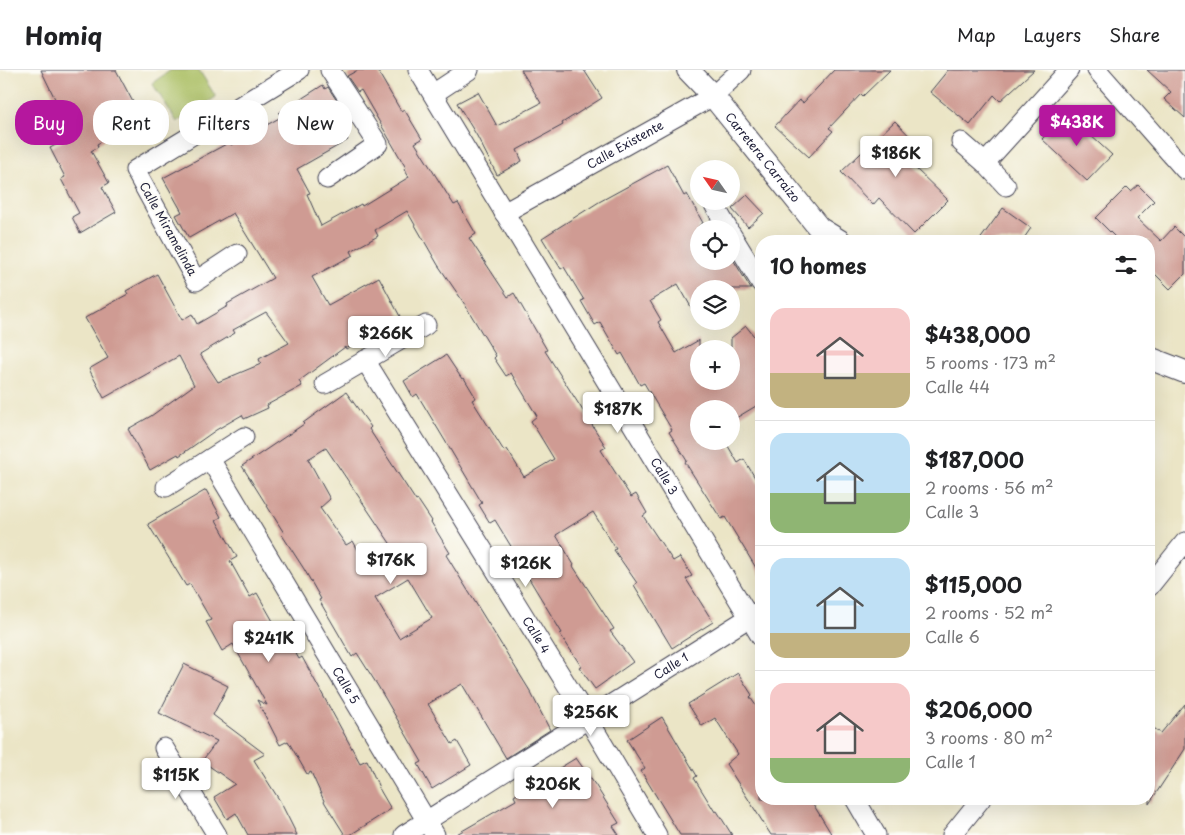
<!DOCTYPE html>
<meta charset="utf-8">
<style>
:root{--surface:#fff;--page:#f6f6f6;--text:#202124;--muted:#757577;--line:#e0e0e0;--accent:#b5179e}
body{margin:0;font-family:"Playpen Sans",sans-serif;background:var(--page);color:var(--text);height:100vh;display:flex;flex-direction:column;font-size:19px;white-space:nowrap}
*{box-sizing:border-box;margin:0}
p{font-size:16px;color:var(--muted)}
.icon{flex:none;width:28px;height:28px;fill:none;stroke:currentColor;stroke-width:2;stroke-linecap:round;stroke-linejoin:round}
.map{position:relative;flex:1;overflow:hidden}
.sheet{position:absolute;left:755px;top:165px;width:400px;height:570px;display:flex;flex-direction:column;background:var(--surface);border-radius:20px;box-shadow:0 5px 20px #0002}
.sheet>*{flex:none}
.hud{position:absolute;left:15px;top:30px;width:475px;height:45px;display:flex;gap:10px}
.needle{width:32px;rotate:304deg}
.buttons{position:absolute;left:690px;top:90px;display:grid;gap:10px}
.buttons a{display:grid;place-items:center;width:50px;height:50px;border-radius:50%;background:var(--surface);box-shadow:0 5px 20px #0002;font-size:25px}
.price{position:absolute;translate:-50% -42px;padding:0 11px;border-radius:5px;background:#fff;color:#222;font-size:16px;line-height:32px;filter:drop-shadow(0 1px 2px #0008)}
.price::after{content:'';position:absolute;left:50%;top:30px;width:15px;height:11px;margin-left:-8px;background:inherit;clip-path:polygon(0 0,100% 0,50% 100%)}
.price.on{background:var(--accent);color:#fff}
ul{padding:0;list-style:none}
li{display:flex;align-items:center;gap:15px;height:125px;padding:0 15px}
li+li{border-top:1px solid var(--line)}
li span{display:grid;place-items:center;flex:none;width:140px;height:100px;border-radius:15px;color:#555}
li>.icon{margin-inline-start:auto}
span .icon{width:60px;height:60px;fill:#fffc;stroke-width:1}
li b{font-size:21px}
h2{display:flex;justify-content:space-between;align-items:center;height:60px;padding:0 15px;font-size:21px}
.pill{padding:0 18px;border-radius:20px;background:var(--surface);box-shadow:0 5px 20px #0002;font-size:18px;line-height:45px}
.pill.on{background:var(--accent);color:#fff}
header{display:flex;align-items:center;gap:30px;box-sizing:border-box;height:70px;padding:0 25px;background:var(--surface);border-bottom:1px solid var(--line)}
header strong{font-size:24px}
nav{display:flex;gap:28px;margin-inline-start:auto;font-size:18px}
.map>svg:first-child{display:block}
.green{fill:#a9bd61;stroke:#66704e}
.building{fill:#cf9b93;fill-rule:evenodd}
.lines{fill:none;stroke-linecap:round;stroke-linejoin:round}
.minor-casing{stroke:#403f50;stroke-width:21}
.tertiary-casing{stroke:#403f50;stroke-width:24}
.minor{stroke:#fff;stroke-width:19}
.tertiary{stroke:#fff;stroke-width:22}
.labels{text-anchor:middle;stroke-width:4.5;stroke-linejoin:round;paint-order:stroke}
.street-label{font-size:12px;fill:#22223b;stroke:#fdfcf7}
</style>
<header>
<strong>Homiq</strong>
<nav><a>Map</a><a>Layers</a><a>Share</a></nav>
</header>
<div class="map">
<svg width="1185" height="765" viewBox="0 0 1185 765">
<rect width="100%" height="100%" fill="#fdfcf7"/>
<filter id="ink" filterUnits="userSpaceOnUse"><feTurbulence type="fractalNoise" baseFrequency=".02" numOctaves="2"/><feDisplacementMap in="SourceGraphic" scale="10" xChannelSelector="R" yChannelSelector="G"/><feConvolveMatrix kernelMatrix="1 2 1 2 8 2 1 2 1" color-interpolation-filters="sRGB"/></filter>
<filter id="wash" filterUnits="userSpaceOnUse"><feTurbulence type="fractalNoise" baseFrequency=".0096" numOctaves="4" result="noise"/><feDisplacementMap in="SourceGraphic" scale="20" xChannelSelector="R" yChannelSelector="G"/><feGaussianBlur stdDeviation="1.12" result="paint"/><feColorMatrix in="noise" values="0 0 0 0 0 0 0 0 0 0 0 0 0 0 0 0 0 1.4 0 .05"/><feComposite in="paint" operator="in"/></filter>
<g filter="url(#wash)">
<rect width="100%" height="100%" fill="#ebe5c6"/>
<path class="green" d="M171 0H199L216 27 177 52 152 13Z"/>
<g id="blocks">
<path class="building" d="M41 0H116L142 49 97 74 98 77 91 81 109 113 102 117 116 142 80 163 72 147 79 143 61 109 65 107 50 78 69 68 50 41 58 35Z
M358 0H377L401 41 404 39 422 69 415 73 454 135 458 133 476 164 469 168 508 227 514 223 547 280 545 281 606 377 601 380 631 427 636 424 647 443 643 446 673 491 680 487 692 506 686 509 713 552 672 578 634 515 637 513 614 480 616 479 593 442 556 465 574 495 573 496 614 559 610 561 633 592 595 619 579 597 581 596 560 564 562 563 522 497 523 496 495 450 490 453 479 435 482 433 444 369 417 324 413 327 404 311 446 285 462 309 464 308 476 328 472 330 504 381 507 379 524 407 554 389 531 351 537 346 511 303 506 306 494 288 496 286 462 230 438 195 407 141 375 160 378 166 351 181 353 185 312 207 328 235 379 207 403 252 375 268 373 263 346 279 345 277 299 311 302 316 267 335 268 338 244 349 242 345 216 360 179 386 178 384 150 400 128 359 151 346 194 315 179 286 104 328 89 299 108 288 85 248 128 224 126 221 157 204 182 250 192 244 197 254 228 236 227 234 273 208 233 143 189 168 176 145 182 142 163 108 230 72 231 75 281 47 279 43 323 15 325 19 328 17 339 34 331 39 348 70 297 99 310 123 307 124 321 156 361 134 362 136 409 107 404 99 406 98 361 20 358 22 347 6ZM266 242 289 273 259 289 261 294 218 312 200 284 235 263 233 260Z
M521 0H584L602 28 562 53 563 55 517 80 522 91 497 105 477 66 457 33 478 22 497 56 541 33Z
M834 0H890L863 26 861 24 829 58 833 61 809 87 775 56 799 30 803 33Z
M948 0H1034L1000 31 994 25 970 55 930 22Z
M1147 0H1185V48L1164 29 1171 22Z
M1066 43 1112 85 1087 111 1042 69Z
M895 51 926 83 913 96 948 130 914 164 879 128 873 135 841 102Z
M667 95 684 126 687 124 703 153 699 156V191H734L751 219H699V251L678 214 650 231 661 250 658 252 676 283 699 270V311H731V268L746 256 761 275V333L731 351V339H699V371H725L738 393 744 389 761 418V506L725 447 721 449 685 392 687 391 669 362 672 360 644 313 640 315 622 283 619 285 600 252 595 255 581 231 584 230 564 197 561 199 542 168 599 132Z
M1138 115 1154 131 1137 148 1161 171 1174 157 1185 168V204L1170 219 1149 198V171H1119L1096 148 1127 117 1131 121Z
M747 125 764 143 748 157 732 139Z
M1003 138 1031 158 1022 171H979Z
M346 322 371 357 369 359 416 431 418 430 432 451 431 452 450 483 446 485 530 621 550 660 506 688 462 614 428 634 452 674 457 671 471 695 432 719 418 694 422 692 378 616 357 583 352 587 319 530 321 529 304 499 282 465 284 463 242 396 304 354 303 353ZM326 378 398 485 370 502 353 471 346 475 320 438 330 429 308 389ZM408 508 432 548 399 568 375 528Z
M206 420 221 447 216 450 237 487 230 491 250 527 257 523 278 560 281 558 299 589 302 587 360 693 367 690 380 720 391 739 350 765H345L325 733 311 702 307 704 288 671 280 675 257 630 267 635 233 574 222 581 206 552 211 550 190 514 186 516 148 454Z
M184 594 228 616 213 645 265 684 254 690 280 731 297 765H248L236 743 227 749 214 727 235 714 202 691 217 671 159 643Z
M738 603 752 625 750 627 761 643V729H810L832 765H771L726 694 738 684 715 648 702 656 688 634Z
M1185 634V679L1149 734V655L1161 663Z
M662 647 697 706 694 708 715 742 717 741 732 765H680L658 729 641 701 645 698 627 670Z
M576 688 596 716 619 753 613 756 619 765H455L516 730 514 726Z"/>
</g>
</g>
<g filter="url(#ink)">
<use href="#blocks" fill-opacity="0" stroke="#403f50" stroke-width="1"/>
<g class="lines">
<defs>
<g id="minor">
<path id="s1" d="M418 0 761 567"/>
<path d="M1097 0 1185 100"/>
<path d="M433 24 469 0"/>
<path d="M961 72 985 93 1006 116"/>
<path d="M985 93 1069 0"/>
<path d="M327 109 378 74 330 0"/>
<path d="M712 131 728 159"/>
<path id="s2" d="M504 143 713 26 741 0"/>
<path d="M731 164 761 213"/>
<path d="M237 184 196 211 135 100 299 0"/>
<path id="s3" d="M365 290 588 649 657 765"/>
<path d="M325 314 426 255"/>
<path id="s4" d="M210 389 435 765"/>
<path d="M166 417 244 367"/>
<path d="M1149 517 1185 472"/>
<path d="M164 678 217 765"/>
<path d="M855 729 876 765"/>
<path id="s5" d="M404 765 761 540"/>
<path d="M952 765 981 729"/>
</g>
<g id="tertiary">
<path id="s6" d="M688 0 713 26 819 158 840 171"/>
<path d="M1149 288 1185 302"/>
</g>
</defs>
<use href="#minor" class="minor-casing"/>
<use href="#tertiary" class="tertiary-casing"/>
<use href="#minor" class="minor"/>
<use href="#tertiary" class="tertiary"/>
</g>
</g>
<g class="labels">
<g class="street-label">
<text dy="4" stroke="none"><textPath href="#s2" startOffset="139">Calle Existente</textPath></text>
<text dy="4" stroke="none"><textPath href="#s6" startOffset="115">Carretera Carraízo</textPath></text>
<text transform="translate(168 159) rotate(61)" y="4">Calle Miramelinda</text>
<text dy="4" stroke="none"><textPath href="#s1" startOffset="475">Calle 3</textPath></text>
<text dy="4" stroke="none"><textPath href="#s3" startOffset="324">Calle 4</textPath></text>
<text dy="4" stroke="none"><textPath href="#s5" startOffset="316">Calle 1</textPath></text>
<text dy="4" stroke="none"><textPath href="#s4" startOffset="264">Calle 5</textPath></text>
</g>
</g>
</svg>
<div class="buttons">
<a><svg class="needle" viewBox="-14 -14 28 28"><path d="M0-13l5 13h-10z" fill="#e53935"/><path d="M0 13l5-13h-10z" fill="#757577"/></svg></a>
<a><svg class="icon" aria-label="locate" viewBox="0 0 24 24"><circle cx="12" cy="12" r="6"/><path d="M12 2v4M12 18v4M2 12h4M18 12h4"/></svg></a>
<a><svg class="icon" aria-label="layers" viewBox="0 0 24 24"><path d="M12 4l9 5-9 5-9-5zM3 14l9 5 9-5"/></svg></a>
<a>+</a>
<a>−</a>
</div>
<b class="price on" style="left:1077px;top:77px">$438K</b>
<b class="price" style="left:896px;top:108px">$186K</b>
<b class="price" style="left:386px;top:288px">$266K</b>
<b class="price" style="left:618px;top:364px">$187K</b>
<b class="price" style="left:391px;top:515px">$176K</b>
<b class="price" style="left:526px;top:518px">$126K</b>
<b class="price" style="left:269px;top:593px">$241K</b>
<b class="price" style="left:591px;top:667px">$256K</b>
<b class="price" style="left:176px;top:730px">$115K</b>
<b class="price" style="left:553px;top:739px">$206K</b>
<div class="hud">
<a class="pill on">Buy</a>
<a class="pill">Rent</a>
<a class="pill">Filters</a>
<a class="pill">New</a>
</div>
<section class="sheet">
<h2>10 homes<svg class="icon" aria-label="filters" viewBox="0 0 24 24"><path d="M4 7h16M4 17h16"/><circle cx="9" cy="7" r="2"/><circle cx="15" cy="17" r="2"/></svg></h2>
<ul>
<li><span style="background:linear-gradient(#f6c9c9 65%,#c2b280 0)"><svg class="icon" aria-label="home" viewBox="0 0 24 24"><path d="M3 11l9-7 9 7M6 9v11h12V9"/></svg></span><div><b>$438,000</b><p>5 rooms · 173 m²</p><p>Calle 44</p></div></li>
<li><span style="background:linear-gradient(#bfe0f5 60%,#8fb573 0)"><svg class="icon" aria-label="home" viewBox="0 0 24 24"><path d="M3 11l9-7 9 7M6 9v11h12V9"/></svg></span><div><b>$187,000</b><p>2 rooms · 56 m²</p><p>Calle 3</p></div></li>
<li><span style="background:linear-gradient(#bfe0f5 75%,#c2b280 0)"><svg class="icon" aria-label="home" viewBox="0 0 24 24"><path d="M3 11l9-7 9 7M6 9v11h12V9"/></svg></span><div><b>$115,000</b><p>2 rooms · 52 m²</p><p>Calle 6</p></div></li>
<li><span style="background:linear-gradient(#f6c9c9 75%,#8fb573 0)"><svg class="icon" aria-label="home" viewBox="0 0 24 24"><path d="M3 11l9-7 9 7M6 9v11h12V9"/></svg></span><div><b>$206,000</b><p>3 rooms · 80 m²</p><p>Calle 1</p></div></li>
</ul>
</section>
</div>
